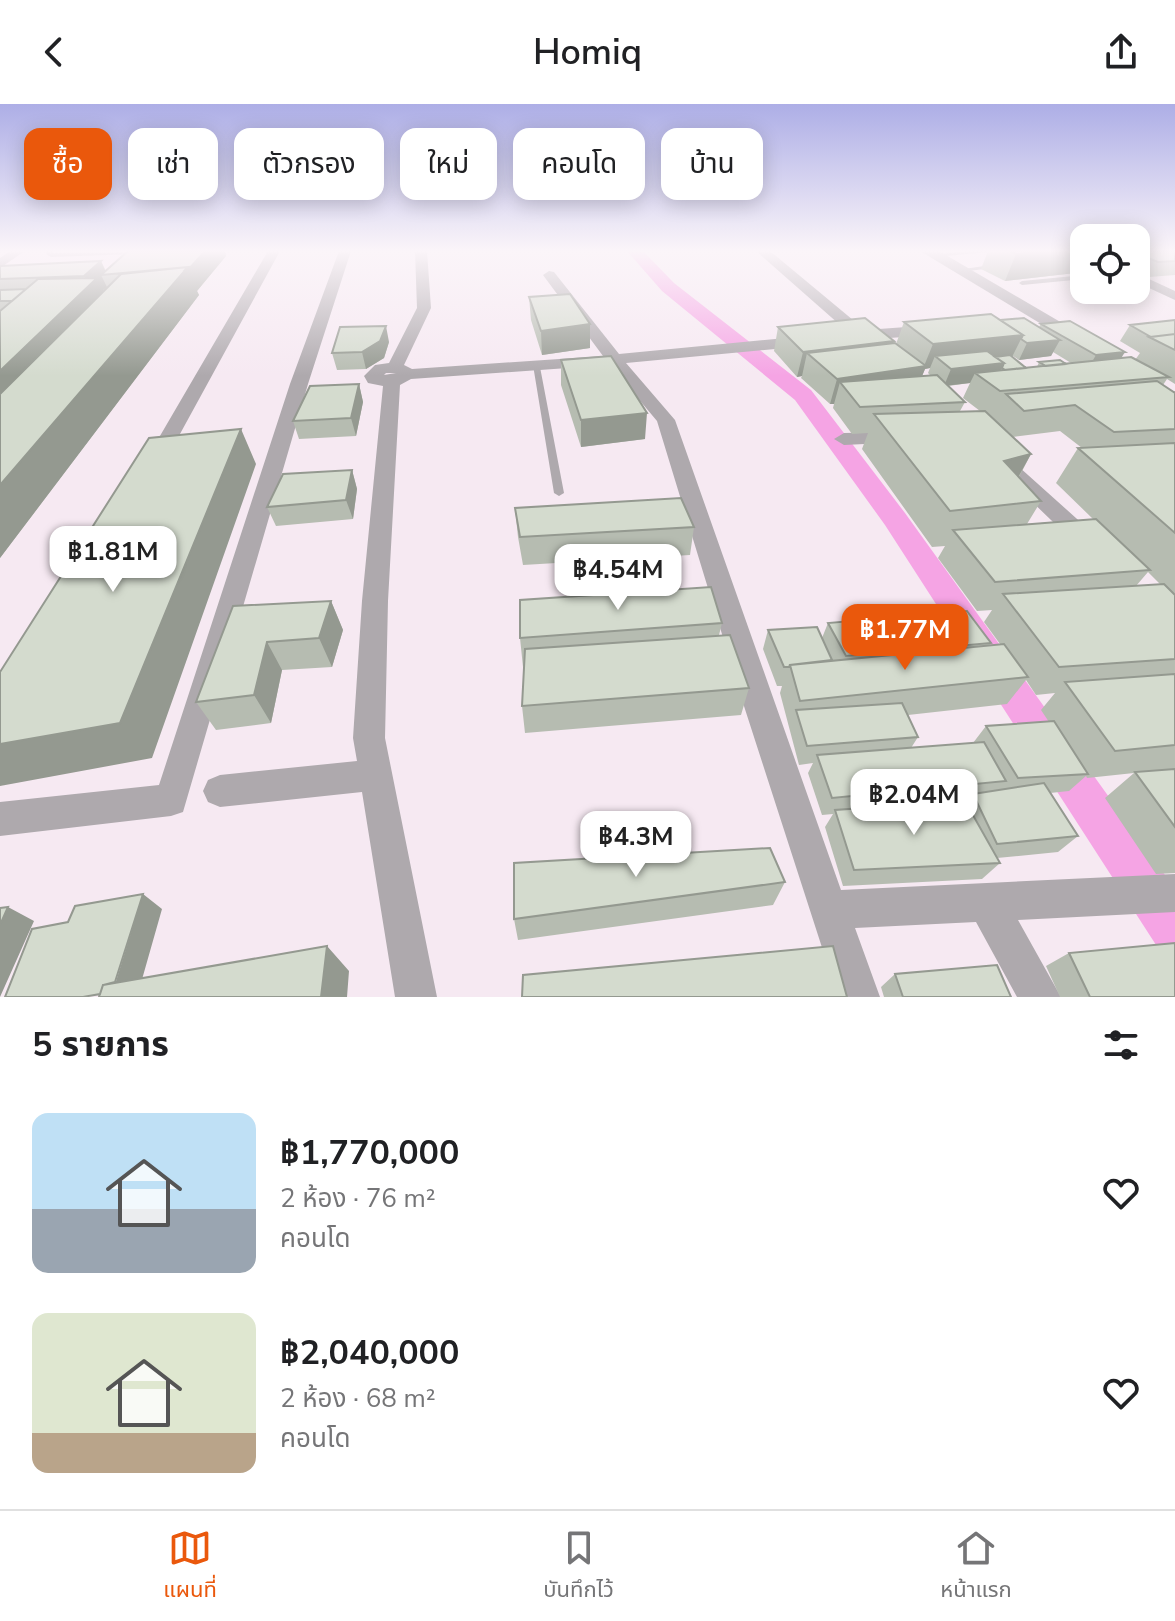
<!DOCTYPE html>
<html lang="th">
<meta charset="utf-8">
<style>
:root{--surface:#fff;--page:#f2f2f2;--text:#202124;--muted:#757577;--line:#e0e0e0;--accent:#ea580c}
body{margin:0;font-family:"Nunito Sans","Noto Sans Thai",sans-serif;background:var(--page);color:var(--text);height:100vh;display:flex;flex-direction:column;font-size:30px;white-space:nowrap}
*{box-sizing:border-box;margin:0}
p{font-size:26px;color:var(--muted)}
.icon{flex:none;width:44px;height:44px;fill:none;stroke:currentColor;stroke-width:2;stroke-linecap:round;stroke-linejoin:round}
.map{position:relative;height:893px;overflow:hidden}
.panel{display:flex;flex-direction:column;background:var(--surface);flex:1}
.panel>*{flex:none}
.hud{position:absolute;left:24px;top:24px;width:1128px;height:72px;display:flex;gap:16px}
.tools{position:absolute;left:1070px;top:120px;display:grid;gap:16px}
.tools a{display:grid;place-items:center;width:80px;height:80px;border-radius:16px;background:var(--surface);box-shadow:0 4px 20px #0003;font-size:40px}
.price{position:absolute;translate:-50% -68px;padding:0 18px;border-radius:16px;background:#fff;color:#222;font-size:26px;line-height:52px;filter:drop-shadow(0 2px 4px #0008)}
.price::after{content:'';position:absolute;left:50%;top:48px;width:24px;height:18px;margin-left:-12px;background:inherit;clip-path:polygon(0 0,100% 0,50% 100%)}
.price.current{background:var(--accent);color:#fff}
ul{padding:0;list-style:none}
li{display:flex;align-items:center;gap:24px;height:200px;padding:0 32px}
li span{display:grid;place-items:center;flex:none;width:224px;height:160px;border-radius:16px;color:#555}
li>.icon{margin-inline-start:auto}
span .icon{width:96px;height:96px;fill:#fffc;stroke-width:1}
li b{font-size:34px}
h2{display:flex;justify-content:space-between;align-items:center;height:96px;padding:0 32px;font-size:34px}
.pill{padding:0 28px;border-radius:16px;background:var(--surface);box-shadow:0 4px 20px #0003;font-size:28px;line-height:72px}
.pill.current{background:var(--accent);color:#fff}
header{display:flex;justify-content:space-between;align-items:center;height:104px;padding:0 32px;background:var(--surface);font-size:36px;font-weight:600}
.menu{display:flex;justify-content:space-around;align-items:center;height:112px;border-top:2px solid var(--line);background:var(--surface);font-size:22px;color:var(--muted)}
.menu a{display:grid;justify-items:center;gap:4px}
.menu .current{color:var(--accent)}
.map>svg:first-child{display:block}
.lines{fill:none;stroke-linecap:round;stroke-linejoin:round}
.canal{fill:#f5a4e4;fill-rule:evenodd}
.service{fill:#aea9ad;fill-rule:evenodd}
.minor{fill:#aea9ad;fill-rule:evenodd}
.tertiary{fill:#aea9ad;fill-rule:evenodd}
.wall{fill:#b6bcb1;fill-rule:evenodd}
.shaded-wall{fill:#949990}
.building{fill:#d4dbce;stroke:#949990;stroke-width:2}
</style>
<header><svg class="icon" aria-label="back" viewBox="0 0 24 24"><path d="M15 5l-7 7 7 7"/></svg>Homiq<svg class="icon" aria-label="share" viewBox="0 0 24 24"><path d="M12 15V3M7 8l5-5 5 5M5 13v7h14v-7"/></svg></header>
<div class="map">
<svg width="1175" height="893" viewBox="0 0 1175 893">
<rect width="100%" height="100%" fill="#f6e9f2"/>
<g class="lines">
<path class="canal" d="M627 147H643L674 179 811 286 905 409 1175 785V852L1158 844 885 421 795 296 662 187Z"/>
<path class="service" d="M46 147H52V149L138 148 135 150 51 153 46 150Z
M964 147H1003L933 153 930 151Z
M998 160 1000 161V163L960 168 957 166Z
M1084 171V175L1022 181 1019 179 1022 177Z
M533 261 540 263 564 389 559 392 554 389Z"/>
<path class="minor" d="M10 147H25L0 164V154Z
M268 147H280L163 361 160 365H146L143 361Z
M339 147H351L308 280 183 708 171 712 0 732V698L159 681 290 280Z
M415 147H427L431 204 404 261 412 265 603 252 543 171 549 167 554 168 619 250 806 232 814 237 806 242 626 259 675 316 841 786 1175 770V808L1018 816 1061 893H1017L976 818 855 824 880 893H838L743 599 657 317 610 261 411 275 400 281 388 497 385 634 437 893H395L362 688 220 703 208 698 203 687 208 676 220 671 357 657 353 634 362 497 383 282 368 279 364 272 375 261 389 259 417 204ZM386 269H396L384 271Z
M756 147H770L865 226 934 221 942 226 934 231 874 235 873 239 846 235 843 232 848 228Z
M1136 169 1175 187V196L1136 178Z
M898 328 905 330 908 334 905 338 844 341 834 335 844 329Z
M1001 351 1008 353 1096 432 1100 438 1096 444H1080L994 361 991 357Z"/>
<path class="tertiary" d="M920 147H939L1098 240 1088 246 1081 244Z"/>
</g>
<path class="wall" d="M128 147H225L226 152 197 187 199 191 0 454V162L101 157 106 167Z
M988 147H1084V168L1005 177 981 165Z
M1136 147H1175V171L1149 173 1136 166Z
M529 193 590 220V244L542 251 531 216Z
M1000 216 1039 223 1041 220 1121 254 1135 256 1140 249 1120 237 1130 221 1175 216V280L1167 275 1163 281 1173 287H1175V769L1156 770 1105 694 1134 669 1087 674 1086 672 1069 687 1050 689 1078 732 1058 748 997 754 1000 759 982 775 843 782 825 723 833 710 822 711 808 669 813 659 799 661 780 589 782 582H777L763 545 768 526 822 534 828 519 991 539 990 541 1000 540 984 518 992 506 977 507 938 454 945 442 932 443 862 345 868 329 852 330 833 304 834 300H830L801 274 802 272 797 273 774 247 778 223 896 240 904 218ZM1053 248 1071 259 1039 258 1037 263 1026 264 1012 253 1013 252 1019 256 1051 252ZM930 264 928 269 931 272H922L925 265ZM970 279 963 294 980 307H960L965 298 948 282ZM1060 327 1082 344H1078L1056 379 1093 415 1027 420 1041 397 1019 373 1031 350 1013 333ZM1148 468 1160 480 1136 482ZM1026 576 1036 591 1055 589 1041 606 1049 618 986 622 973 639 911 644 918 633 908 611 1007 600Z
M389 238 384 254 366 265 337 266 332 249Z
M561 256 645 335 581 343 561 281Z
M359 280 363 298 356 332 299 335 293 317Z
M352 366 357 385 353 415 276 422 267 403Z
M515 404 694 423 690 451 523 461 518 433Z
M331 497 343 526 332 563 282 566 271 619 216 626 196 598 233 502Z
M722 519 719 531 749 584 741 611 525 629 522 602 524 562 523 563 520 534Z
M785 778 773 801 518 836 514 815Z
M1069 849 1175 893H1060L1046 862Z
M895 870 1011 893H884L881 883Z"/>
<path class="shaded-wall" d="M205 147H225L226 152 197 187 199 191 0 454V381L188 163Z
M1043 147H1084V168L1005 177 1016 150Z
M101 157 107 171H101L107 183 103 186 112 202 0 324V267L89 182 84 172Z
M590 220V244L542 251 541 227Z
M386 222 389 238 384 254 366 265 362 248Z
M1023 231 1011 255 935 252 930 264 925 265 916 287 840 278 834 300H830L837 275 924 262 933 240Z
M1060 236 1051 252 1019 256 1027 239Z
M894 237 886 262 807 249 802 272 797 273 803 248Z
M1125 248 1115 264 1086 268 1096 251Z
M1004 259 996 276 975 269 970 279 944 282 951 265Z
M359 280 363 298 356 332 351 314Z
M647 309 645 335 581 343V316Z
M241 325 256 360 152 654 0 682V640Z
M1031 350 1011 386 1004 357Z
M352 366 357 385 353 415 346 396Z
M331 497 343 526 332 563 319 534Z
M267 538 282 566 271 619 254 591Z
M143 790 162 805 137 893 113 887Z
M8 803 34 817 0 893V821Z
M327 842 349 867 347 893H321Z"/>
<path class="building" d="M128 147H205L188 166H185L188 163 101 171Z
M1010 147H1043L1016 150Z
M1136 147H1175V157L1158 158 1136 149Z
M101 157 84 172 0 175V162Z
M188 163 0 381V290L121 170Z
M97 174 0 267V207L38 175Z
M26 185 12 197H0V186Z
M570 190 590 220 541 227 529 193Z
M991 210 1023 231 933 240 904 218Z
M865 214 894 237 803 248 778 223Z
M1024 214 1060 236 1027 239 1021 235 1023 231 1000 216Z
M1175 216V230L1151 233 1130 221Z
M1070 217 1125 248 1096 251 1041 220Z
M386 222 380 237 362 248 332 249 340 223Z
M1175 230V246L1149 233Z
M895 239 926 262 837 275 807 249Z
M987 247 1004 259 951 265 935 252Z
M1010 251 1026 264 1005 266 1002 264 1004 259 995 253Z
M611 252 647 309 581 316 561 256Z
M1131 253 1169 273 1000 287 975 269Z
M1060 256 1066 260 1046 262 1039 258Z
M937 271 965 298 860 303 840 278Z
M1157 277 1175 289V325L1114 328 1075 301 1024 307 1006 290Z
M359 280 351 314 293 317 310 282Z
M985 307 1031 350 1004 357 1041 397 950 407 874 310Z
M241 325 120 619 0 640V568L149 334Z
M1175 339V429L1078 344Z
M352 366 346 396 267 403 283 370Z
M681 394 694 423 520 433 515 404Z
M1096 415 1150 466 995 478 953 426Z
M1164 480 1175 491V555L1059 563 1003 490Z
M711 483 722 519 520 534V496Z
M331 497 319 534 267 538 254 591 196 598 233 502Z
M967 507 991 539 846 552 828 519Z
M817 523 832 556 790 561 789 563H784L768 526Z
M730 531 749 584 522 602 525 545Z
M1004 540 1028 573 800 597 790 561Z
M1175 570V641L1115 647 1065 578Z
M902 599 918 633 807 642 796 606Z
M1054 617 1088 670 1018 674 986 622Z
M984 638 1006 677 832 694 817 651Z
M1175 665V723L1135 668Z
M1044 679 1078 732 997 740 973 690Z
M965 697 1000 759 854 766 835 706Z
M770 744 785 778 514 815V759Z
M143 790 115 878 103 881 100 890 83 893H5L32 825 68 818 75 802Z
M8 803 0 821V804Z
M1175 839V893H1090L1069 849Z
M327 842 321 893H99L103 881Z
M833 842 847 893H522L523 871Z
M997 861 1011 893H903L895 870Z"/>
<linearGradient id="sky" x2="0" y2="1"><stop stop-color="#adaee6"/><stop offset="0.54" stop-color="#fbf5f9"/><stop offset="1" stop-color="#fbf5f9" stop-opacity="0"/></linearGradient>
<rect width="1175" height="272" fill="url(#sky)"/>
</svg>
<div class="tools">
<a><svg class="icon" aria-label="locate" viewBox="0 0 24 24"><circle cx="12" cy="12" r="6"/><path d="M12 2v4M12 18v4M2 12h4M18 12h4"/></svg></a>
</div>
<b class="price" style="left:113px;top:490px">฿1.81M</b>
<b class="price" style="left:618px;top:508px">฿4.54M</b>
<b class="price current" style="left:905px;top:568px">฿1.77M</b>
<b class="price" style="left:914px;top:733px">฿2.04M</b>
<b class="price" style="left:636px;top:775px">฿4.3M</b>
<div class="hud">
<a class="pill current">ซื้อ</a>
<a class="pill">เช่า</a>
<a class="pill">ตัวกรอง</a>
<a class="pill">ใหม่</a>
<a class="pill">คอนโด</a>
<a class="pill">บ้าน</a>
</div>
</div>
<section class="panel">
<h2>5 รายการ<svg class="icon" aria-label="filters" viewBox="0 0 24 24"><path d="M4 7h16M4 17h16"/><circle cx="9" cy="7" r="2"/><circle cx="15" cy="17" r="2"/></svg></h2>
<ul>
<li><span style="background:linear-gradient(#bfe0f5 60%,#9aa5b1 0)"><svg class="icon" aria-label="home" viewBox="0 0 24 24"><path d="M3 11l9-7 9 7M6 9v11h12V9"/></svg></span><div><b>฿1,770,000</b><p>2 ห้อง · 76 m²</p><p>คอนโด</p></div><svg class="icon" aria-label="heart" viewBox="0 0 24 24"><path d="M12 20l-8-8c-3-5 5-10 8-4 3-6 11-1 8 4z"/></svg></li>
<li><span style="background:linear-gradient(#dfe7d0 75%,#b9a48a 0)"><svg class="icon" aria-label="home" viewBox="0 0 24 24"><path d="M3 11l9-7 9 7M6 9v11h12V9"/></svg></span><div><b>฿2,040,000</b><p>2 ห้อง · 68 m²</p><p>คอนโด</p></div><svg class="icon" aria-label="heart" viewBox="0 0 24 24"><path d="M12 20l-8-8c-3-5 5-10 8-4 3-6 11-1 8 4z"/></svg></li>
</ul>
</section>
<nav class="menu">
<a class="current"><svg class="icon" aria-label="map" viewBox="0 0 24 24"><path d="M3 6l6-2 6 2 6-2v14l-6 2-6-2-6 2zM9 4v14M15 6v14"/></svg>แผนที่</a>
<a><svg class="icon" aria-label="saved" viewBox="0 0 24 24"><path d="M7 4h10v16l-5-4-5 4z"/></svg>บันทึกไว้</a>
<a><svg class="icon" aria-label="home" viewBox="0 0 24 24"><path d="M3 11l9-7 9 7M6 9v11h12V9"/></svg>หน้าแรก</a>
</nav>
